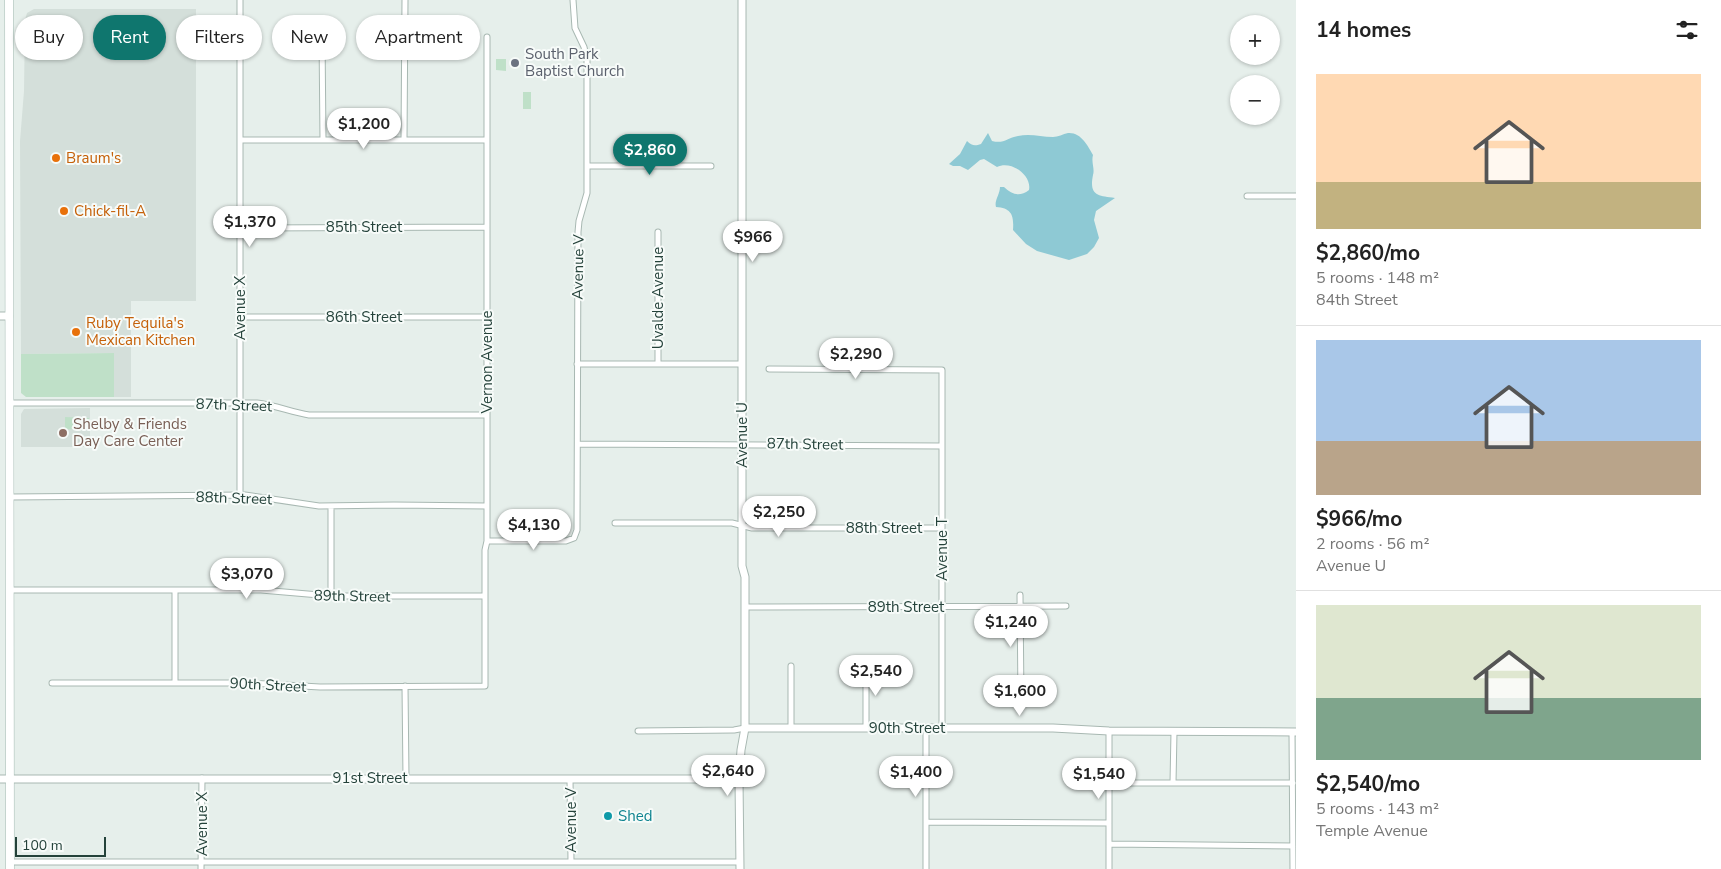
<!DOCTYPE html>
<meta charset="utf-8">
<style>
:root{--surface:#fff;--page:#f6f6f6;--text:#222;--muted:#767676;--line:#e0e0e0;--accent:#0f766e}
body{margin:0;font-family:"Nunito Sans",sans-serif;background:var(--page);color:var(--text);height:100vh;display:flex;flex-direction:column;font-size:19px;white-space:nowrap}
*{box-sizing:border-box;margin:0}
p{font-size:16px;color:var(--muted)}
.icon{flex:none;width:28px;height:28px;fill:none;stroke:currentColor;stroke-width:2;stroke-linecap:round;stroke-linejoin:round}
.map{position:relative;flex:1;overflow:hidden}
.details{display:flex;flex-direction:column;background:var(--surface);width:425px}
.details>*{flex:none}
.hud{position:absolute;left:15px;top:15px;width:475px;height:45px;display:flex;gap:10px}
.tools{position:absolute;left:1230px;top:15px;display:grid;gap:10px}
.tools a{display:grid;place-items:center;width:50px;height:50px;border-radius:50%;background:var(--surface);box-shadow:0 1px 4px #0004;font-size:25px}
.scale{position:absolute;left:15px;bottom:12px;width:91px;box-sizing:border-box;padding-left:5px;border:2px solid #24423a;border-top:0;font-size:14px;line-height:18px;white-space:nowrap;color:#24423a;-webkit-text-stroke:4px #f7fbf9;paint-order:stroke}
.price{position:absolute;translate:-50% -42px;padding:0 11px;border-radius:18px;background:#fff;color:#222;font-size:16px;line-height:32px;filter:drop-shadow(0 1px 2px #0008)}
.price::after{content:'';position:absolute;left:50%;top:30px;width:15px;height:11px;margin-left:-8px;background:inherit;clip-path:polygon(0 0,100% 0,50% 100%)}
.price.selected{background:var(--accent);color:#fff}
ul{padding:0;list-style:none}
li{display:grid;align-content:center;gap:10px;height:265px;padding:0 20px}
li+li{border-top:1px solid var(--line)}
li span{display:grid;place-items:center;height:155px;border-radius:0px;color:#555}
li>.icon{margin-inline-start:auto}
span .icon{width:90px;height:90px;fill:#fffc;stroke-width:1}
li b{font-size:21px}
h2{display:flex;justify-content:space-between;align-items:center;height:60px;padding:0 20px;font-size:21px}
.chip{padding:0 18px;border-radius:22px;background:var(--surface);box-shadow:0 1px 4px #0004;font-size:18px;line-height:45px}
.chip.selected{background:var(--accent);color:#fff}
main{display:flex;flex:1;min-height:0}
.map>svg:first-child{display:block}
.built{fill:#d4dfda}
.green{fill:#bfe0c8}
.water{fill:#8ec9d4}
.lines{fill:none;stroke-linecap:round;stroke-linejoin:round}
.minor-casing{stroke:#a8b8b2;stroke-width:7}
.tertiary-casing{stroke:#a8b8b2;stroke-width:9}
.secondary-casing{stroke:#a4bbb3;stroke-width:9}
.minor{stroke:#fff;stroke-width:5}
.tertiary{stroke:#fff;stroke-width:7}
.secondary{stroke:#fff;stroke-width:8}
.worship-dot{fill:#6b7280;stroke:#f7fbf9;stroke-width:2}
.food-dot{fill:#e8710a;stroke:#f7fbf9;stroke-width:2}
.education-dot{fill:#8d6e63;stroke:#f7fbf9;stroke-width:2}
.culture-dot{fill:#0f9aa8;stroke:#f7fbf9;stroke-width:2}
.labels{text-anchor:middle;stroke-width:4;stroke-linejoin:round;paint-order:stroke}
.worship-label{font-size:15px;fill:#5b616d;stroke:#f7fbf9;text-anchor:start}
.food-label{font-size:15px;fill:#c56008;stroke:#f7fbf9;text-anchor:start}
.street-label{font-size:15px;fill:#24423a;stroke:#f7fbf9}
.education-label{font-size:15px;fill:#785e54;stroke:#f7fbf9;text-anchor:start}
.culture-label{font-size:15px;fill:#0d838f;stroke:#f7fbf9;text-anchor:start}
</style>
<main>
<div class="map">
<svg width="1296" height="869" viewBox="0 0 1296 869">
<rect width="100%" height="100%" fill="#e6efeb"/>
<path class="built" d="M34 9H196V301H131V397H114L113 353 21 354 20 141 24 91 25 20 27 13Z
M90 408V447H21V414L24 409Z"/>
<path class="green" d="M496 59H506V71L496 70Z
M523 92H531V109H523Z
M114 353V397H26L21 393V354Z
M65 417 89 418V430L88 425H82V430L65 429Z"/>
<path class="water" d="M988 133 992 141C1004 144 1007 138 1018 136 1030 133 1041 137 1053 137 1058 137 1063 134 1068 133 1081 132 1088 146 1093 155 1091 162 1095 169 1093 175 1089 195 1097 196 1115 198L1096 211 1094 220 1099 238 1094 247 1087 254 1069 260 1037 251 1026 244 1013 230C1014 216 1012 208 996 207 994 201 1000 194 1000 187H1004C1012 195 1020 197 1029 190 1032 175 1011 160 997 167L984 159 980 160 968 170 960 166H953L949 164 960 154 967 141C972 146 975 146 981 144Z"/>
<g class="lines">
<defs>
<path id="minor" d="M240 0V495
M322 36 323 140
M240 140H487
M404 140 405 0
M588 166H711
M1247 196H1296
M240 228 487 227
M658 232V364
M240 317H487
M577 364H742
M769 369 942 370V728
M10 403H257C275 405 291 412 309 415H487
M578 444 942 446
M10 497 245 495 319 506 394 505 487 506
M331 506V596
M615 523H732L752 528H942
M487 541H566L574 538 577 530 578 232 579 221 587 193V61L584 47 575 28 573 0
M10 590H261L331 596H485
M1020 595 1021 701
M745 607 1066 606
M791 666V728
M866 666V728
M52 683H250L320 687 485 686V550L487 541V37
M175 683V590
M405 686 406 778
M926 728V869
M638 731 734 730 745 728
M1292 732 1293 869
M570 779 571 862
M1109 783H1293
M1173 783 1174 732
M926 822 1109 823
M1109 844 1293 846
M10 862H740
M201 869 202 778
M1109 869V731"/>
<path id="tertiary" d="M0 316H9
M745 728H1053L1109 731 1296 732
M0 779H739
M740 869 739 779 741 750 745 728V577L742 566V0"/>
<path id="secondary" d="M9 0 10 869"/>
</defs>
<use href="#minor" class="minor-casing"/>
<use href="#tertiary" class="tertiary-casing"/>
<use href="#secondary" class="secondary-casing"/>
<use href="#minor" class="minor"/>
<use href="#tertiary" class="tertiary"/>
<use href="#secondary" class="secondary"/>
</g>
<circle class="worship-dot" cx="515" cy="63" r="5"/>
<g class="food-dot">
<circle cx="56" cy="158" r="5"/>
<circle cx="64" cy="211" r="5"/>
<circle cx="76" cy="332" r="5"/>
</g>
<circle class="education-dot" cx="63" cy="433" r="5"/>
<circle class="culture-dot" cx="608" cy="816" r="5"/>
<g class="labels">
<g class="worship-label">
<text x="525" y="59">South Park<tspan x="525" dy="17">Baptist Church</tspan></text>
</g>
<g class="food-label">
<text x="66" y="163">Braum's</text>
<text x="74" y="216">Chick-fil-A</text>
<text x="86" y="328">Ruby Tequila's<tspan x="86" dy="17">Mexican Kitchen</tspan></text>
</g>
<g class="street-label">
<text x="364" y="232">85th Street</text>
<text transform="translate(578 267) rotate(-89)" y="5">Avenue V</text>
<text transform="translate(658 298) rotate(-90)" y="5">Uvalde Avenue</text>
<text transform="translate(240 308) rotate(-90)" y="5">Avenue X</text>
<text x="364" y="322">86th Street</text>
<text transform="translate(487 362) rotate(-90)" y="5">Vernon Avenue</text>
<text transform="translate(234 405) rotate(2)" y="5">87th Street</text>
<text transform="translate(742 435) rotate(-90)" y="5">Avenue U</text>
<text transform="translate(805 444) rotate(1)" y="5">87th Street</text>
<text transform="translate(234 498) rotate(2)" y="5">88th Street</text>
<text x="884" y="533">88th Street</text>
<text transform="translate(942 549) rotate(-90)" y="5">Avenue T</text>
<text transform="translate(352 596) rotate(1)" y="5">89th Street</text>
<text x="906" y="612">89th Street</text>
<text transform="translate(268 685) rotate(3)" y="5">90th Street</text>
<text x="907" y="733">90th Street</text>
<text x="370" y="783">91st Street</text>
<text transform="translate(571 820) rotate(-90)" y="5">Avenue V</text>
<text transform="translate(202 824) rotate(-90)" y="5">Avenue X</text>
</g>
<g class="education-label">
<text x="73" y="429">Shelby &amp; Friends<tspan x="73" dy="17">Day Care Center</tspan></text>
</g>
<g class="culture-label">
<text x="618" y="821">Shed</text>
</g>
</g>
</svg>
<div class="tools">
<a>+</a>
<a>−</a>
</div>
<div class="scale">100 m</div>
<b class="price" style="left:364px;top:150px">$1,200</b>
<b class="price selected" style="left:650px;top:176px">$2,860</b>
<b class="price" style="left:250px;top:248px">$1,370</b>
<b class="price" style="left:753px;top:263px">$966</b>
<b class="price" style="left:856px;top:380px">$2,290</b>
<b class="price" style="left:779px;top:538px">$2,250</b>
<b class="price" style="left:534px;top:551px">$4,130</b>
<b class="price" style="left:247px;top:600px">$3,070</b>
<b class="price" style="left:1011px;top:648px">$1,240</b>
<b class="price" style="left:876px;top:697px">$2,540</b>
<b class="price" style="left:1020px;top:717px">$1,600</b>
<b class="price" style="left:728px;top:797px">$2,640</b>
<b class="price" style="left:916px;top:798px">$1,400</b>
<b class="price" style="left:1099px;top:800px">$1,540</b>
<div class="hud">
<a class="chip">Buy</a>
<a class="chip selected">Rent</a>
<a class="chip">Filters</a>
<a class="chip">New</a>
<a class="chip">Apartment</a>
</div>
</div>
<section class="details">
<h2>14 homes<svg class="icon" aria-label="filters" viewBox="0 0 24 24"><path d="M4 7h16M4 17h16"/><circle cx="9" cy="7" r="2"/><circle cx="15" cy="17" r="2"/></svg></h2>
<ul>
<li><span style="background:linear-gradient(#ffd9b3 70%,#c2b280 0)"><svg class="icon" aria-label="home" viewBox="0 0 24 24"><path d="M3 11l9-7 9 7M6 9v11h12V9"/></svg></span><div><b>$2,860/mo</b><p>5 rooms · 148 m²</p><p>84th Street</p></div></li>
<li><span style="background:linear-gradient(#a9c7e8 65%,#b9a48a 0)"><svg class="icon" aria-label="home" viewBox="0 0 24 24"><path d="M3 11l9-7 9 7M6 9v11h12V9"/></svg></span><div><b>$966/mo</b><p>2 rooms · 56 m²</p><p>Avenue U</p></div></li>
<li><span style="background:linear-gradient(#dfe7d0 60%,#7fa58c 0)"><svg class="icon" aria-label="home" viewBox="0 0 24 24"><path d="M3 11l9-7 9 7M6 9v11h12V9"/></svg></span><div><b>$2,540/mo</b><p>5 rooms · 143 m²</p><p>Temple Avenue</p></div></li>
</ul>
</section>
</main>
